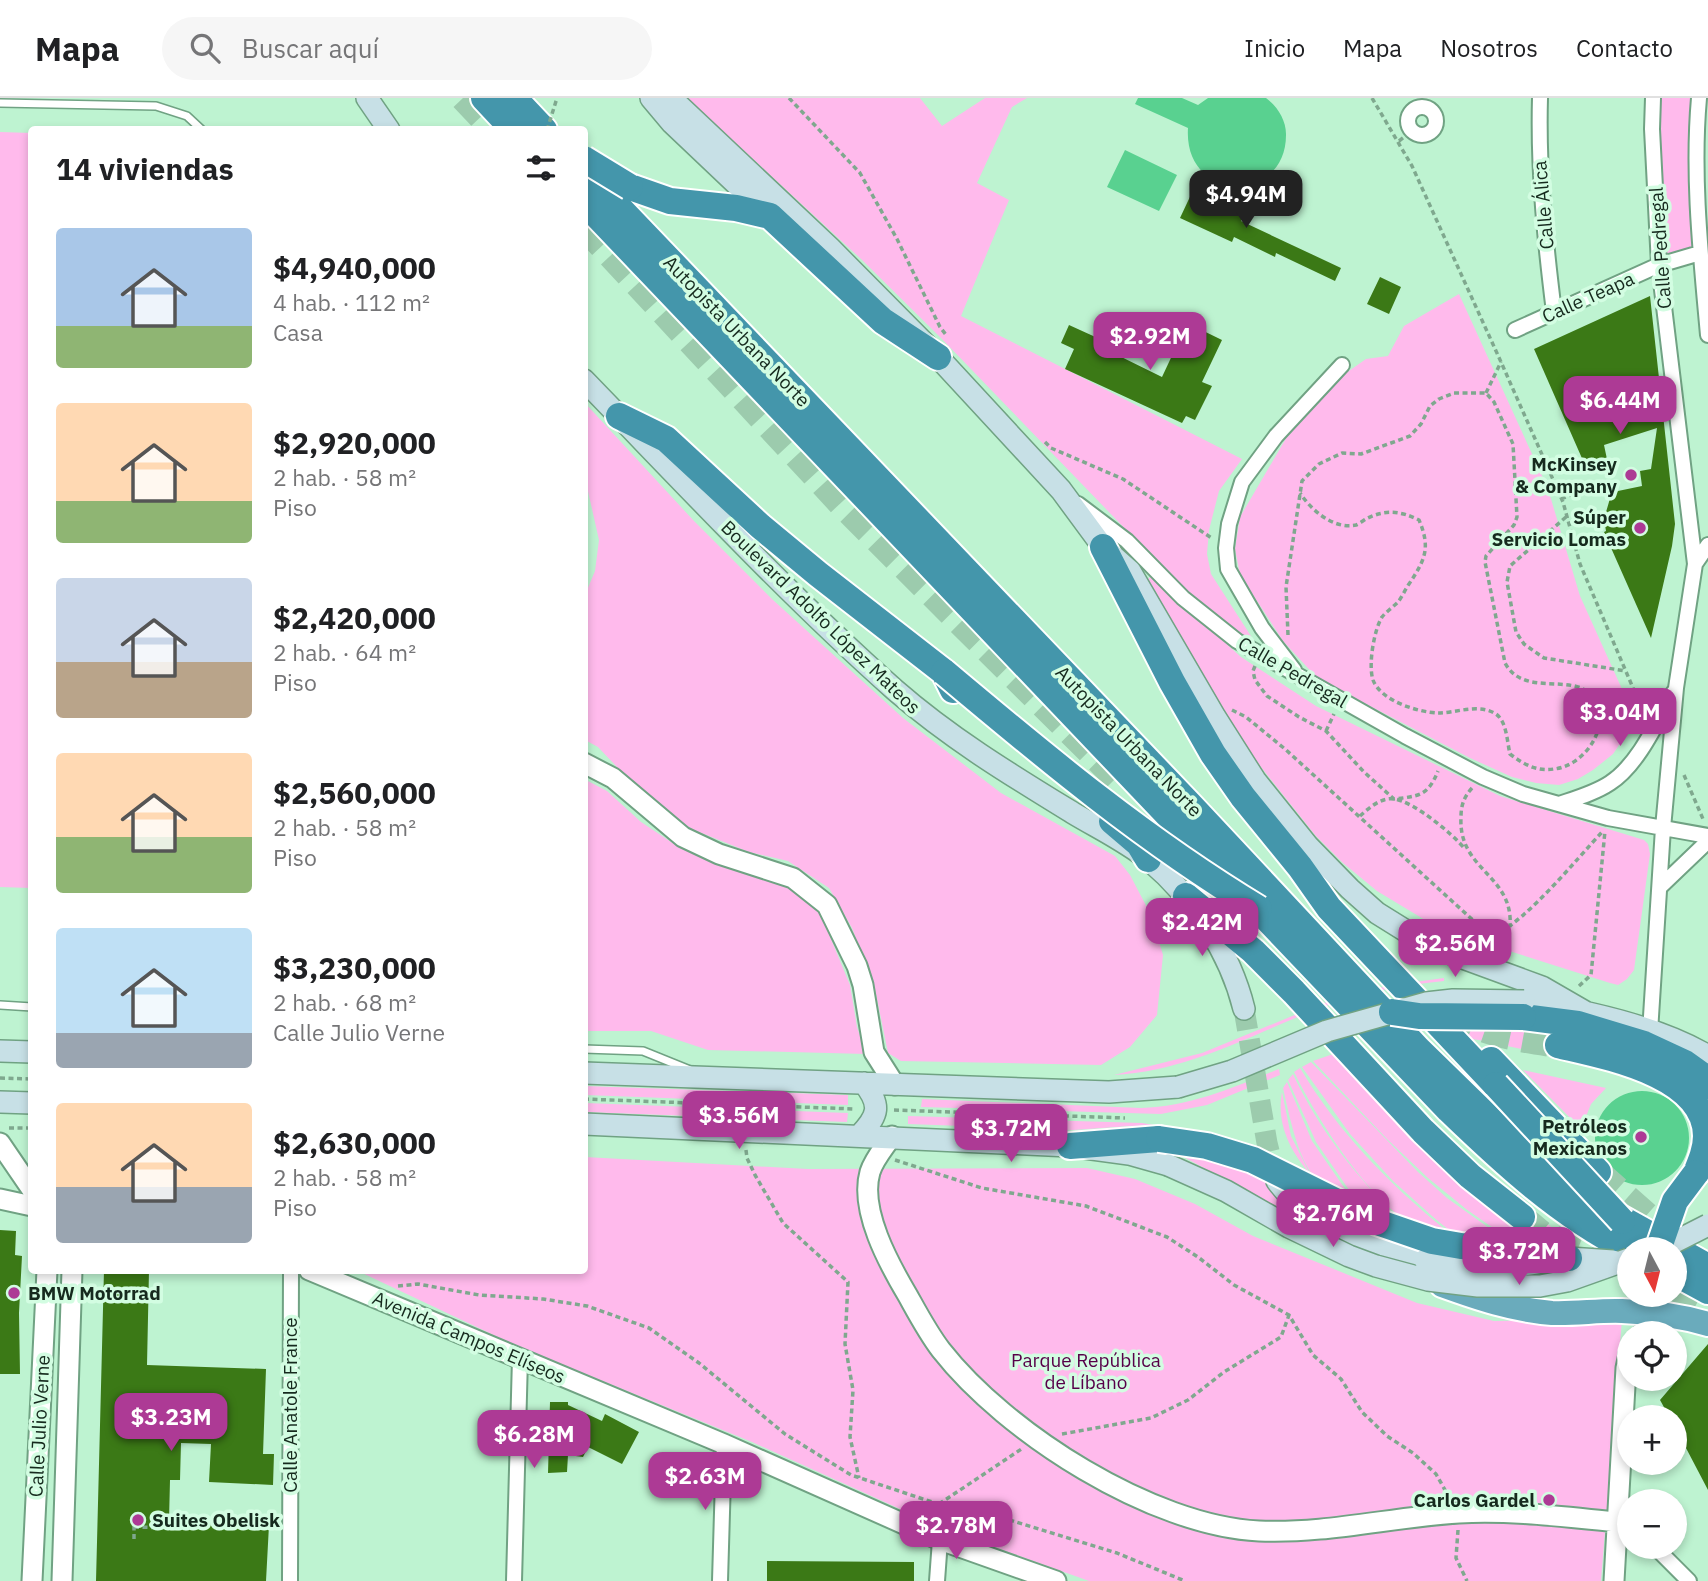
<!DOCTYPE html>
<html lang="es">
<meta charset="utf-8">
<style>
:root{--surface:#fff;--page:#f6f6f6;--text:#202124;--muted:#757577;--line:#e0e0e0;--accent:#ad3a95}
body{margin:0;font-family:"IBM Plex Sans",sans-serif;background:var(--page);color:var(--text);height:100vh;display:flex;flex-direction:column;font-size:26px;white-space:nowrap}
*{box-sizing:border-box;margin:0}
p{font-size:23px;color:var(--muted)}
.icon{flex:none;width:38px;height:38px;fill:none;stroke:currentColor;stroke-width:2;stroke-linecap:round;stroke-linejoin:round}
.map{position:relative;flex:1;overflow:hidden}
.sheet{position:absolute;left:28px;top:28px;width:560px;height:1148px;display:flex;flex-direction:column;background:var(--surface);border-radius:7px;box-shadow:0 4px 10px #0003}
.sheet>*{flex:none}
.needle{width:46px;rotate:173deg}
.buttons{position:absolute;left:1617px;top:1139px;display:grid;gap:14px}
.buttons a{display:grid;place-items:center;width:70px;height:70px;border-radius:50%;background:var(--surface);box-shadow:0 4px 10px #0003;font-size:35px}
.price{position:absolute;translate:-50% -60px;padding:0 16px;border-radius:14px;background:var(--accent);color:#fff;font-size:23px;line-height:46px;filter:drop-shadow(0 2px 4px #0008)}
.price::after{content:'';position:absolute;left:50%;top:42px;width:21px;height:16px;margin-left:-10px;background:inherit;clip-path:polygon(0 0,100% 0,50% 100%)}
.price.selected{background:#222;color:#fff}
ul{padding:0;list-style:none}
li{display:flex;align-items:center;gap:21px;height:175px;padding:0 28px}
li span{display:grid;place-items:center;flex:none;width:196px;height:140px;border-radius:7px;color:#555}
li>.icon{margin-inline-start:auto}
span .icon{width:84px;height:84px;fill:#fffc;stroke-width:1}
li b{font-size:30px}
h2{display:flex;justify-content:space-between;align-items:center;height:84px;padding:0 28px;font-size:30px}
header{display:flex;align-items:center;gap:42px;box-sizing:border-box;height:98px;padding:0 35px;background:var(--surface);border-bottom:2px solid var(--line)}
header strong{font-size:33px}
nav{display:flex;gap:38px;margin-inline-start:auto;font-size:24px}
.search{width:490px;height:63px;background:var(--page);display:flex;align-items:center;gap:18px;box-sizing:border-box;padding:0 24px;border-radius:38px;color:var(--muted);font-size:26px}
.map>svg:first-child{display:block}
.green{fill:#ffbaec}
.water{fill:#59d190}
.building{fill:#3b7916}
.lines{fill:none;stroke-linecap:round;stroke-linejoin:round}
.secondary-tunnel{stroke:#9ccbad;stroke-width:21;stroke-dasharray:21 10;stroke-linecap:butt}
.motorway-tunnel{stroke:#9ccbad;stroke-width:26;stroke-dasharray:26 13;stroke-linecap:butt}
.service-casing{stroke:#70a283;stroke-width:10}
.minor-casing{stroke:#70a283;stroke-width:18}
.tertiary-casing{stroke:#70a283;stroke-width:23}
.secondary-casing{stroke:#70a283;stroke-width:24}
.trunk-casing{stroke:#fff;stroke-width:28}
.motorway-casing{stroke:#fff;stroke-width:30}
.path{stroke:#7fa88e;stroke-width:3.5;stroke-dasharray:5 3.5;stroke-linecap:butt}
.service{stroke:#fff;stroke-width:7}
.minor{stroke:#fff;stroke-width:14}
.tertiary{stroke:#fff;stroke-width:19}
.secondary{stroke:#c7e0e6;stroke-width:21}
.trunk{stroke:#6aabbc;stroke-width:24}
.motorway{stroke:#4496ab;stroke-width:26}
.secondary-bridge-casing{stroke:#70a283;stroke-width:24;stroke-linecap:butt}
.motorway-bridge-casing{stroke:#fff;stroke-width:30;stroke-linecap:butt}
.path-bridge{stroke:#7fa88e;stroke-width:3.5;stroke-dasharray:5 3.5;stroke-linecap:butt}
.secondary-bridge{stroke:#c7e0e6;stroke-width:21}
.motorway-bridge{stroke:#4496ab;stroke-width:26}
.poi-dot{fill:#ad3a95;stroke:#d3fde2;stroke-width:2.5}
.labels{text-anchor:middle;stroke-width:7;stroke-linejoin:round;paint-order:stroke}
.street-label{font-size:19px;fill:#162a1e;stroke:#d3fde2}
.poi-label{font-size:19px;font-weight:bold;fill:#162a1e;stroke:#d3fde2;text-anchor:end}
.park-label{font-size:19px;fill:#570049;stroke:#d3fde2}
</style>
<header>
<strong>Mapa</strong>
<div class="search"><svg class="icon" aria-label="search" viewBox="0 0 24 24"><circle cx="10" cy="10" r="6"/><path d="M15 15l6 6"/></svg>Buscar aquí</div>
<nav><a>Inicio</a><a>Mapa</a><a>Nosotros</a><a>Contacto</a></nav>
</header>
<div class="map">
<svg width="1708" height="1483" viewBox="0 0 1708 1483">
<rect width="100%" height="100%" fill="#bef3d1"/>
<path class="green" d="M687 0H920L942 28 985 0H1027L1012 9 977 85 1009 102 961 218 1242 361 1219 393 1209 432 1207 456 1211 476 1258 549 1196 502 1161 468 942 241 861 161Z
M1656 0H1697L1698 153 1660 164Z
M0 34 32 35 31 790 0 789Z
M1459 196 1548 391 1580 498 1636 622 1613 656 1593 672 1578 681 1559 687 1536 685 1512 679 1470 660 1318 581 1283 543 1240 477 1235 451 1240 419 1288 337 1329 287 1366 261 1388 258 1404 228Z
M584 304 694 423 773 502 903 620 1001 695 1115 758 1130 777 1151 817 1163 857 1157 917 1130 949 1101 967 901 963 888 955 875 891 852 830 829 790 788 763 749 754 694 732 654 708 598 649 585 642V497L595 473 599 442 585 380Z
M1151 478 1241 559 1316 608 1500 698 1644 742 1648 746 1650 756 1634 872 1627 881 1618 887 1610 885 1440 831 1377 793 1343 765 1315 737 1253 659 1232 628 1147 482Z
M584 681 607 693 641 724 680 750 730 770 782 783 819 812 850 887 857 929 866 956 708 952 651 933H585Z
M1444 880V883C1403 887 1362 894 1323 909 1254 935 1190 973 1114 977L1202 955 1324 905 1355 895 1393 887Z
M1499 930 1558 939 1554 958 1479 942 1432 936V932Z
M1336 955 1532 1115 1561 1136 1506 1139 1466 1111 1428 1080 1387 1041 1313 963Z
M1311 964 1418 1074 1447 1100 1503 1140 1450 1133 1432 1118 1393 1083 1350 1036 1302 969Z
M1300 970C1338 1034 1390 1087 1447 1133 1433 1130 1412 1128 1400 1119 1360 1087 1317 1021 1294 974Z
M1279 971 1280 977 1207 1007 1161 1016 921 1009 922 1001 1141 1010C1190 1009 1235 989 1279 971Z
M1523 972 1606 990 1591 1006 1581 1031Z
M1293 976C1319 1032 1356 1078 1399 1121L1356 1102 1316 1044 1288 982Z
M1287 984 1312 1043 1352 1101C1341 1094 1324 1087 1314 1078 1298 1062 1288 1012 1283 990Z
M585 988 848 997V1007L585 997Z
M1282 994 1291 1038 1310 1076C1290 1053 1276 1025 1282 994Z
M585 1005 848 1015 847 1024 585 1014Z
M908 1018 1142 1025 1203 1035 1297 1069 1302 1075 1158 1029 1131 1028 1073 1032 908 1026Z
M1169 1051 1262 1075 1295 1117 1294 1119Z
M585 1059 808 1071 1087 1070 1135 1081 1195 1106 1253 1138 1417 1205 1494 1223 1622 1221 1601 1483H1089L942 1430 752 1344 517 1248 358 1173 584 1172Z"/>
<path class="water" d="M1138 0H1182L1198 7 1208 0H1266C1277 8 1286 22 1286 36 1287 107 1183 105 1188 30L1135 6Z
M1125 52 1177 77 1159 113 1107 89Z
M1595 1040a47 47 0 1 1 94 0a47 47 0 1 1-94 0Z"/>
<path class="building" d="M1196 86 1248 109 1241 123 1341 170 1335 183 1276 155 1275 159 1234 139 1232 144 1180 120Z
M1380 179 1401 189 1389 216 1367 206Z
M1650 198 1675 426 1672 448 1651 540 1604 434 1606 433 1604 421 1611 397 1618 393 1642 388 1640 373 1651 371 1657 330 1604 347 1608 366 1588 374 1534 251Z
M1183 223 1222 242 1202 284 1212 288 1195 322 1186 318 1182 325 1065 271 1074 251 1061 245 1069 227 1102 242 1099 248 1162 279 1177 247 1173 246Z
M0 1132 16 1133 15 1157 22 1158 19 1215 20 1276H0Z
M104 1172H149L147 1267 266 1271 263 1356H274L273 1387 209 1384 211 1346 181 1345 180 1382H170L169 1423 269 1427 266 1483H96Z
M1708 1246V1392L1675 1329V1320H1670L1660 1302Z
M550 1304H568V1307L602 1323 605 1316 639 1334 622 1366 588 1349 583 1359 568 1357 567 1374 548 1375Z
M767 1463 914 1464V1483H767Z"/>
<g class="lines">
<path class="secondary-tunnel" d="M1244 911 1267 1045 1276 1081"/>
<path class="motorway-tunnel" d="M463 0 493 32
M584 129 842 407 1116 680
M1450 915C1484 937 1519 941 1558 947
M1598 1074 1665 1133
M1522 1119 1541 1135 1611 1163
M1675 1191 1708 1208"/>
<defs>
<path id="service" d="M0 5 156 8 187 18 202 32
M0 907 32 909
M584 951 643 953 690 972"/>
<path id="minor" d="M1540 0C1538 72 1545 142 1554 214
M1699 0C1692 78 1701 159 1708 237
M1408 23a14 14 0 1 1 28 0a14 14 0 1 1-28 0Z
M1515 232 1659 167 1700 155
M1078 406 1127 443 1183 500 1237 543 1405 638 1483 679 1523 696 1608 720 1708 738
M1695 466 1708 447
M1294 572 1262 530 1228 471 1226 450 1229 426 1242 384 1276 338 1342 267
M1559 706C1577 700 1595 695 1610 685 1638 667 1657 624 1673 595
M1660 789 1708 743
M1650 934 1663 730 1676 590 1695 466 1659 167 1652 31 1653 0
M1655 1449 1689 1483
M290 1483 291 1172
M514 1483 520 1260
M720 1483 724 1346
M937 1483 940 1442"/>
<path id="tertiary" d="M584 665 613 680 683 739 719 756 793 780 827 807 857 868 863 887 874 954 895 987
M892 1038C884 1050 874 1061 870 1074 859 1112 889 1166 908 1198 918 1216 928 1235 941 1252 1006 1335 1152 1428 1259 1433 1326 1436 1392 1419 1459 1415 1511 1412 1564 1419 1617 1424
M0 1045 32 1092
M0 1101 32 1108
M309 1172 724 1346 940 1442 1056 1483
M1642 1236 1657 1223 1670 1218
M32 1483 47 1172
M62 1483 72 1172
M1614 1483 1626 1270 1629 1256"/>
<path id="secondary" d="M367 0 389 32
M651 0 672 25 770 118
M671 0 830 150 938 259 1061 392 1103 449 1130 473 1215 619 1255 682 1308 748 1350 791 1377 815 1430 848 1542 889 1587 915
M584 282C686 387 786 495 895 592 950 640 1011 677 1073 715 1098 730 1127 744 1149 762 1194 800 1230 854 1244 911
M1524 903C1582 912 1658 928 1708 958
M0 953 32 954
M584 975 1109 994 1178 989
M0 1004 32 1005
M584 1026 1070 1048 1129 1056 1168 1067
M860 1037C879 1017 881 1007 864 985
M1277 1083C1310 1128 1372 1149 1425 1162"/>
<path id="trunk" d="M1442 1187C1478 1200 1513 1212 1552 1215 1576 1216 1599 1212 1622 1213 1651 1214 1681 1218 1708 1226"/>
<path id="motorway" d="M484 0 514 32
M514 0 544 32
M584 73 1192 709 1418 951 1498 1029 1557 1081 1590 1103 1708 1169
M630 89 670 103 736 110 770 118 883 223 938 259
M584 104 1449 1012C1504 1065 1560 1117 1629 1152
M619 318 666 341 760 428 818 476 944 574 953 592
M1103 449 1172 584 1213 656 1243 699 1300 769 1329 810 1496 987
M1112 723 1139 746 1148 761
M1186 798 1253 853 1294 894 1423 1033 1470 1078 1522 1119
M1523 919 1578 926 1644 946 1685 965 1699 975 1708 988
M1558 947C1604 958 1706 976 1706 1038 1706 1051 1701 1063 1696 1075
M1491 962 1598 1074
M1070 1048 1159 1041
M1675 1175 1708 1193"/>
</defs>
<use href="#service" class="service-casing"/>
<use href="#minor" class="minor-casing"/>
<use href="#tertiary" class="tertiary-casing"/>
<use href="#secondary" class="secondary-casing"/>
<use href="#trunk" class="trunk-casing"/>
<use href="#motorway" class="motorway-casing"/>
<path class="path" d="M789 0 860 75 897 141 940 229 947 238
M1372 0 1412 68 1501 264 1563 404 1580 466 1645 618
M1399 43 1412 33
M1486 295 1501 264
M1045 344 1051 350 1123 381 1213 441
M1561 401 1590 389
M1566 419 1510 468 1507 484 1516 534 1524 546 1544 560 1626 573
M1288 537 1286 489 1302 383 1319 366 1342 355 1361 356 1410 338 1421 326 1430 308 1439 301 1454 295H1486L1494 304 1513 346 1517 419 1514 427 1486 458 1485 464 1505 565C1524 600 1572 574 1592 598 1614 626 1585 668 1554 671 1537 674 1523 666 1510 656 1507 644 1507 624 1496 616 1479 605 1456 615 1438 615 1417 614 1381 603 1373 582 1368 567 1374 532 1382 519 1386 514 1393 509 1398 504 1402 499 1405 492 1409 486 1425 462 1431 450 1419 422 1401 413 1385 411 1366 421 1364 422 1359 426 1356 427 1334 432 1311 412 1300 395
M1255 568 1253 573 1255 582 1267 598 1299 619 1326 633 1364 674 1394 701C1419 698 1428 698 1438 673
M1232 612 1246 619 1285 651 1475 824 1494 838
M1326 633 1334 616
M1684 677 1703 721
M1472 690C1464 699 1461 707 1461 719 1458 773 1514 776 1510 829
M1360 718C1369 710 1381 699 1394 701 1413 703 1453 736 1465 751
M1494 838C1530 819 1574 764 1603 733
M1579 888 1591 877 1605 733
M0 980 32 981
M584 1001 855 1011
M894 1012 1125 1020
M9 1030H32
M746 1052 747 1060 755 1077 783 1125 848 1184 845 1246 853 1292 850 1339 859 1380
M895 1062 982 1090 1086 1108 1167 1139 1198 1159 1234 1187 1289 1217 1313 1257 1341 1281 1362 1314 1387 1338 1413 1355 1436 1376 1449 1399
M398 1188 418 1186 479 1197 543 1201 587 1208 649 1230 699 1265 785 1336 851 1377 938 1406 1000 1419 1117 1455 1185 1483
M1062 1336 1151 1320 1188 1302 1224 1274 1281 1239 1289 1217
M939 1406 1023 1350
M134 1429 173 1430
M1458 1432 1456 1460 1467 1483
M134 1441V1416"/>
<use href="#service" class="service"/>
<use href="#minor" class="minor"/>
<use href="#tertiary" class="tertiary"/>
<use href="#secondary" class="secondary"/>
<use href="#trunk" class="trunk"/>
<use href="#motorway" class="motorway"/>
<defs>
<path id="secondary-bridge" d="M1178 989 1232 973 1327 933 1426 905 1453 902 1524 903
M1168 1067 1226 1093 1289 1129 1349 1158 1376 1168 1428 1182 1478 1188H1540L1567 1183 1629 1161
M1659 1152 1708 1127
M1425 1162 1484 1169 1523 1167 1569 1160 1613 1163"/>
<path id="motorway-bridge" d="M584 61 630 89
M944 574C1045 659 1146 743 1259 811
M1392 914 1419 918 1523 919
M1496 987 1622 1123
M1159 1041 1207 1048 1253 1062 1377 1124 1432 1143 1461 1148 1518 1151 1569 1160
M1658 1152 1675 1103 1696 1075"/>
</defs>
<use href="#secondary-bridge" class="secondary-bridge-casing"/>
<use href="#motorway-bridge" class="motorway-bridge-casing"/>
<path class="path-bridge" d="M547 32 557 0"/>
<use href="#secondary-bridge" class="secondary-bridge"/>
<use href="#motorway-bridge" class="motorway-bridge"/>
</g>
<g class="poi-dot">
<circle cx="1631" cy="377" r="7"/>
<circle cx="1640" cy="430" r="7"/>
<circle cx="1641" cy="1039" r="7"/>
<circle cx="14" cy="1195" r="7"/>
<circle cx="1549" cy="1402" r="7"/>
<circle cx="138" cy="1422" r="7"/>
</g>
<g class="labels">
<g class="street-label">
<text transform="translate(1543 107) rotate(-95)" y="7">Calle Álica</text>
<text transform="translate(1660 150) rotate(-94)" y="7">Calle Pedregal</text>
<text transform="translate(1588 199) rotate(-24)" y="7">Calle Teapa</text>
<text transform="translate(737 233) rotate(46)" y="7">Autopista Urbana Norte</text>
<text transform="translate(821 519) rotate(44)" y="7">Boulevard Adolfo López Mateos</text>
<text transform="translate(1293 574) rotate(30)" y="7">Calle Pedregal</text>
<text transform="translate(1129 643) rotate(46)" y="7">Autopista Urbana Norte</text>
<text transform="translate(469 1239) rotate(23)" y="7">Avenida Campos Elíseos</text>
<text transform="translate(290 1307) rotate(-90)" y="7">Calle Anatole France</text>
<text transform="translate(39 1328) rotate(-87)" y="7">Calle Julio Verne</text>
</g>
<g class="poi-label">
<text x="1617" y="373">McKinsey<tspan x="1617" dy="22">&amp; Company</tspan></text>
<text x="1626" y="426">Súper<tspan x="1626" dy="22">Servicio Lomas</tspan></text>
<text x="1627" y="1035">Petróleos<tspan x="1627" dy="22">Mexicanos</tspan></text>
<text x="28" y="1202" text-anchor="start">BMW Motorrad</text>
<text x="1535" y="1409">Carlos Gardel</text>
<text x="152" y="1429" text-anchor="start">Suites Obelisk</text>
</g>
<g class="park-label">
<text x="1086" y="1269">Parque República<tspan x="1086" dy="22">de Líbano</tspan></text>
</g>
</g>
</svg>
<div class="buttons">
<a><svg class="needle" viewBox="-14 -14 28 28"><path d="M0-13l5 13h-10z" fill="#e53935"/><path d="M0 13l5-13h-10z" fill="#757577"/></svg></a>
<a><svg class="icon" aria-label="locate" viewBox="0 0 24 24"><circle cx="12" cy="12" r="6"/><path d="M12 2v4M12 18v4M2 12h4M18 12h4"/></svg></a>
<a>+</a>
<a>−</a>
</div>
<b class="price selected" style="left:1246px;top:132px">$4.94M</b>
<b class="price" style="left:1150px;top:274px">$2.92M</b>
<b class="price" style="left:1620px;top:338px">$6.44M</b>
<b class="price" style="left:1620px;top:650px">$3.04M</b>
<b class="price" style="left:1202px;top:860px">$2.42M</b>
<b class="price" style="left:1455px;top:881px">$2.56M</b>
<b class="price" style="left:739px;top:1053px">$3.56M</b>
<b class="price" style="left:1011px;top:1066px">$3.72M</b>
<b class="price" style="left:1333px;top:1151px">$2.76M</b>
<b class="price" style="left:1519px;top:1189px">$3.72M</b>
<b class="price" style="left:171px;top:1355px">$3.23M</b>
<b class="price" style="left:534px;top:1372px">$6.28M</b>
<b class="price" style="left:705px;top:1414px">$2.63M</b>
<b class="price" style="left:956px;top:1463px">$2.78M</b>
<section class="sheet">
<h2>14 viviendas<svg class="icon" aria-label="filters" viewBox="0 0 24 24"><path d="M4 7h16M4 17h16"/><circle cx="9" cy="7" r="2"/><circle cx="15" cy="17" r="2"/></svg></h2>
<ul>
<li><span style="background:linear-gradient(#a9c7e8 70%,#8fb573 0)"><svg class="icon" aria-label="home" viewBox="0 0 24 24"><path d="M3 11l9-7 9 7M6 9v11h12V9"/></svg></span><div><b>$4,940,000</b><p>4 hab. · 112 m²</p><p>Casa</p></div></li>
<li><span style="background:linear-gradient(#ffd9b3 70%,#8fb573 0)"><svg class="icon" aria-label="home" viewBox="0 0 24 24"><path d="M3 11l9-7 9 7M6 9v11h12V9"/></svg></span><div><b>$2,920,000</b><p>2 hab. · 58 m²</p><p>Piso</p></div></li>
<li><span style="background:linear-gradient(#c9d6e8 60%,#b9a48a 0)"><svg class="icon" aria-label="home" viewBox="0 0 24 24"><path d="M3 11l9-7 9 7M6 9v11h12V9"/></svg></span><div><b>$2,420,000</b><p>2 hab. · 64 m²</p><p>Piso</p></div></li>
<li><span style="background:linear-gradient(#ffd9b3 60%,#8fb573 0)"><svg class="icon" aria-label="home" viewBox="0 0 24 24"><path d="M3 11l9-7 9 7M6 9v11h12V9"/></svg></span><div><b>$2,560,000</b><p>2 hab. · 58 m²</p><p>Piso</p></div></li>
<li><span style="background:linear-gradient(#bfe0f5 75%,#9aa5b1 0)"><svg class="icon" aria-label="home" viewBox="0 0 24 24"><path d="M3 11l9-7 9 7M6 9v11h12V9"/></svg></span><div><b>$3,230,000</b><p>2 hab. · 68 m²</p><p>Calle Julio Verne</p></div></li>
<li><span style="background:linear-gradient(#ffd9b3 60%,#9aa5b1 0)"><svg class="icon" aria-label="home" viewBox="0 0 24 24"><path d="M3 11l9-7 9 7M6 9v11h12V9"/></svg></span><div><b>$2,630,000</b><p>2 hab. · 58 m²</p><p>Piso</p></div></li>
</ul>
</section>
</div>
